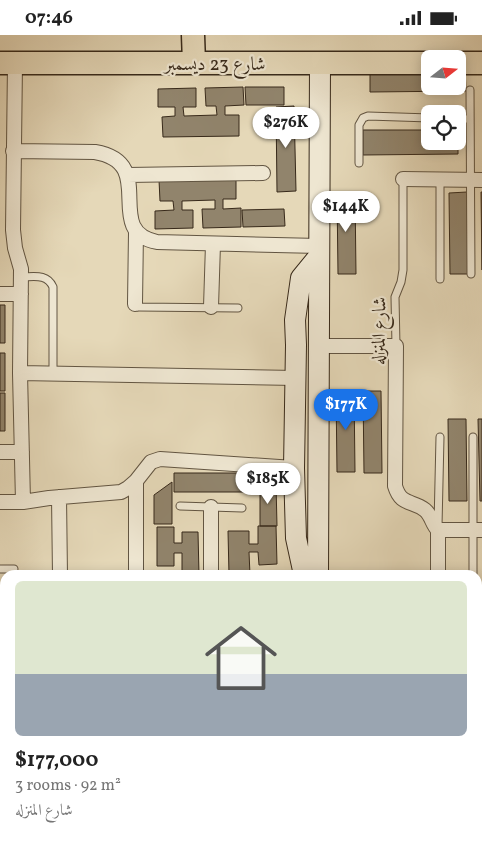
<!DOCTYPE html>
<meta charset="utf-8">
<style>
:root{--surface:#fff;--page:#f6f6f6;--text:#222;--muted:#767676;--line:#e0e0e0;--accent:#1a73e8}
body{margin:0;font-family:Vollkorn,Amiri,serif;background:var(--page);color:var(--text);height:100vh;display:flex;flex-direction:column;font-size:19px;white-space:nowrap}
*{box-sizing:border-box;margin:0}
p{font-size:16px;color:var(--muted)}
.icon{flex:none;width:28px;height:28px;fill:none;stroke:currentColor;stroke-width:2;stroke-linecap:round;stroke-linejoin:round}
.map{position:relative;flex:1;overflow:hidden}
.side{position:absolute;left:0px;top:535px;width:482px;height:275px;display:flex;flex-direction:column;background:var(--surface);border-radius:15px 15px 0 0;box-shadow:0 2px 12px #0003}
.side>*{flex:none}
.needle{width:32px;rotate:73deg}
.controls{position:absolute;left:421px;top:15px;display:grid;gap:10px}
.controls a{display:grid;place-items:center;width:45px;height:45px;border-radius:8px;background:var(--surface);box-shadow:0 2px 12px #0003;font-size:25px}
.price{position:absolute;translate:-50% -42px;padding:0 11px;border-radius:18px;background:#fff;color:#222;font-size:16px;line-height:32px;filter:drop-shadow(0 1px 2px #0008)}
.price::after{content:'';position:absolute;left:50%;top:30px;width:15px;height:11px;margin-left:-8px;background:inherit;clip-path:polygon(0 0,100% 0,50% 100%)}
.price.on{background:var(--accent);color:#fff}
ul{padding:0;list-style:none}
li{display:grid;align-content:center;gap:10px;height:265px;padding:0 15px}
li+li{border-top:1px solid var(--line)}
li span{display:grid;place-items:center;height:155px;border-radius:8px;color:#555}
li>.icon{margin-inline-start:auto}
span .icon{width:90px;height:90px;fill:#fffc;stroke-width:1}
li b{font-size:21px}
.status{display:flex;justify-content:space-between;align-items:center;height:35px;padding:0 25px;background:var(--surface);direction:ltr}
.status svg{height:14px;fill:currentColor}
.map>svg:first-child{display:block}
.building{fill:#91846c;stroke:#37291a}
.lines{fill:none;stroke-linecap:round;stroke-linejoin:round}
.lane-casing{stroke:#625542;stroke-width:9}
.street-casing{stroke:#625542;stroke-width:16}
.secondary-casing{stroke:#37291a;stroke-width:22}
.primary-casing{stroke:#37291a;stroke-width:25}
.lane{stroke:#eee6d1;stroke-width:7}
.street{stroke:#eee6d1;stroke-width:14}
.secondary{stroke:#eee6d1;stroke-width:20}
.primary{stroke:#e5d8b8;stroke-width:22}
.labels{text-anchor:middle;stroke-width:4.5;stroke-linejoin:round;paint-order:stroke}
.street-label{font-size:19px;fill:#37291a;stroke:#eee6d1}
</style>
<div class="status"><b>07:46</b><svg viewBox="0 0 49 12"><path d="M0 12V9h3v3zM5 12V6h3v6zM10 12V3h3v9zM15 12V0h3v12zM26 1h20v11H26zM47 4h2v5h-2z"/></svg></div>
<div class="map">
<svg width="482" height="810" viewBox="0 0 482 810">
<rect width="100%" height="100%" fill="#e5d8b8"/>
<filter id="stains"><feTurbulence type="fractalNoise" baseFrequency=".004" numOctaves="4"/><feColorMatrix values="0 0 0 0 .2 0 0 0 0 .09 0 0 0 0 .02 0 0 0 .5 -.17"/></filter>
<radialGradient id="worn" r=".72"><stop offset=".6" stop-color="#630" stop-opacity="0"/><stop offset="1" stop-color="#630" stop-opacity=".3"/></radialGradient>
<path class="building" d="M370 32H430V51H458V32H465L466 56 370 57Z
M243 52 244 70 225 71V80H239V101L163 102 162 82 175 81V72H158V54L196 53V72H183L184 81 217 80 216 71H206L205 53Z
M245 52H284V70H246Z
M294 71 296 156 277 157 276 72Z
M363 95H430V106H458V95V119L363 120Z
M236 143V164H223V174L241 173V192L203 193 202 174H215V165L182 166V175H193V193L155 194V176L174 175 173 166H160L159 145Z
M337 157H355L356 239H338Z
M467 157 468 239H450L449 158Z
M481 157H482V235Z
M284 174 285 191 243 192 242 175Z
M0 270H5V308H0Z
M0 318H5V356H0Z
M336 355H354L355 437H337Z
M363 356H381L382 438H364Z
M0 358H5V396H0Z
M448 384H466L467 466H449Z
M478 384H482V466H480Z
M174 438H259V457H174Z
M172 447V489H154V460Z
M260 449H276L277 491H260Z
M258 491H276L277 529 259 530 258 517H249L250 540H229L228 496H249V509H258Z
M157 492H174V508H182V497H198L199 540H182V518H174V531H157Z
M156 537H173V540H156Z"/>
<g class="lines">
<defs>
<path id="lane" d="M470 55 471 239
M458 84H470
M359 128V90L363 83 368 81 430 83
M440 144V244
M21 242C33 242 47 238 53 252V338
M135 269 138 272 238 273
M396 311 395 262 401 247 403 235V144
M473 402V540
M180 471 242 473
M438 491 440 402
M0 534H14
M478 760H482"/>
<path id="street" d="M15 28 13 195 15 213 21 234 20 338 23 467
M13 116 95 117C160 128 101 196 157 207L319 211
M128 140 263 138
M403 144 482 145
M0 259H21
M135 269 136 197
M211 272 213 209
M318 311H396L395 451C401 471 412 465 425 475 432 481 432 489 438 495H482
M20 338 295 343
M0 417H22
M136 446V540
M59 462 60 540
M0 467H23L49 463 121 457 128 453 136 446 151 427 160 424 294 433
M211 472V540
M438 540V495
M0 677H5
M478 709H482
M78 805V810
M157 810V805
M432 810V805"/>
<path id="secondary" d="M304 540 296 503 294 433 296 310 295 285 301 243 319 221
M318 540 320 28
M311 810V805"/>
<path id="primary" d="M193 0 194 28
M0 28H430
M458 28H482"/>
</defs>
<use href="#lane" class="lane-casing"/>
<use href="#street" class="street-casing"/>
<use href="#secondary" class="secondary-casing"/>
<use href="#primary" class="primary-casing"/>
<use href="#lane" class="lane"/>
<use href="#street" class="street"/>
<use href="#secondary" class="secondary"/>
<use href="#primary" class="primary"/>
</g>
<g class="labels">
<g class="street-label">
<text x="215" y="35">شارع 23 ديسمبر</text>
<text transform="translate(378 296) rotate(-89)" y="7">شارع المنزله</text>
</g>
</g>
<rect width="100%" height="100%" filter="url(#stains)"/>
<rect width="100%" height="100%" fill="url(#worn)"/>
</svg>
<div class="controls">
<a><svg class="needle" viewBox="-14 -14 28 28"><path d="M0-13l5 13h-10z" fill="#e53935"/><path d="M0 13l5-13h-10z" fill="#767676"/></svg></a>
<a><svg class="icon" aria-label="locate" viewBox="0 0 24 24"><circle cx="12" cy="12" r="6"/><path d="M12 2v4M12 18v4M2 12h4M18 12h4"/></svg></a>
</div>
<b class="price" style="left:286px;top:114px">$276K</b>
<b class="price" style="left:346px;top:198px">$144K</b>
<b class="price on" style="left:346px;top:396px">$177K</b>
<b class="price" style="left:268px;top:470px">$185K</b>
<section class="side">
<ul>
<li><span style="background:linear-gradient(#dfe7d0 60%,#9aa5b1 0)"><svg class="icon" aria-label="home" viewBox="0 0 24 24"><path d="M3 11l9-7 9 7M6 9v11h12V9"/></svg></span><div><b>$177,000</b><p>3 rooms · 92 m²</p><p>شارع المنزله</p></div></li>
</ul>
</section>
</div>
